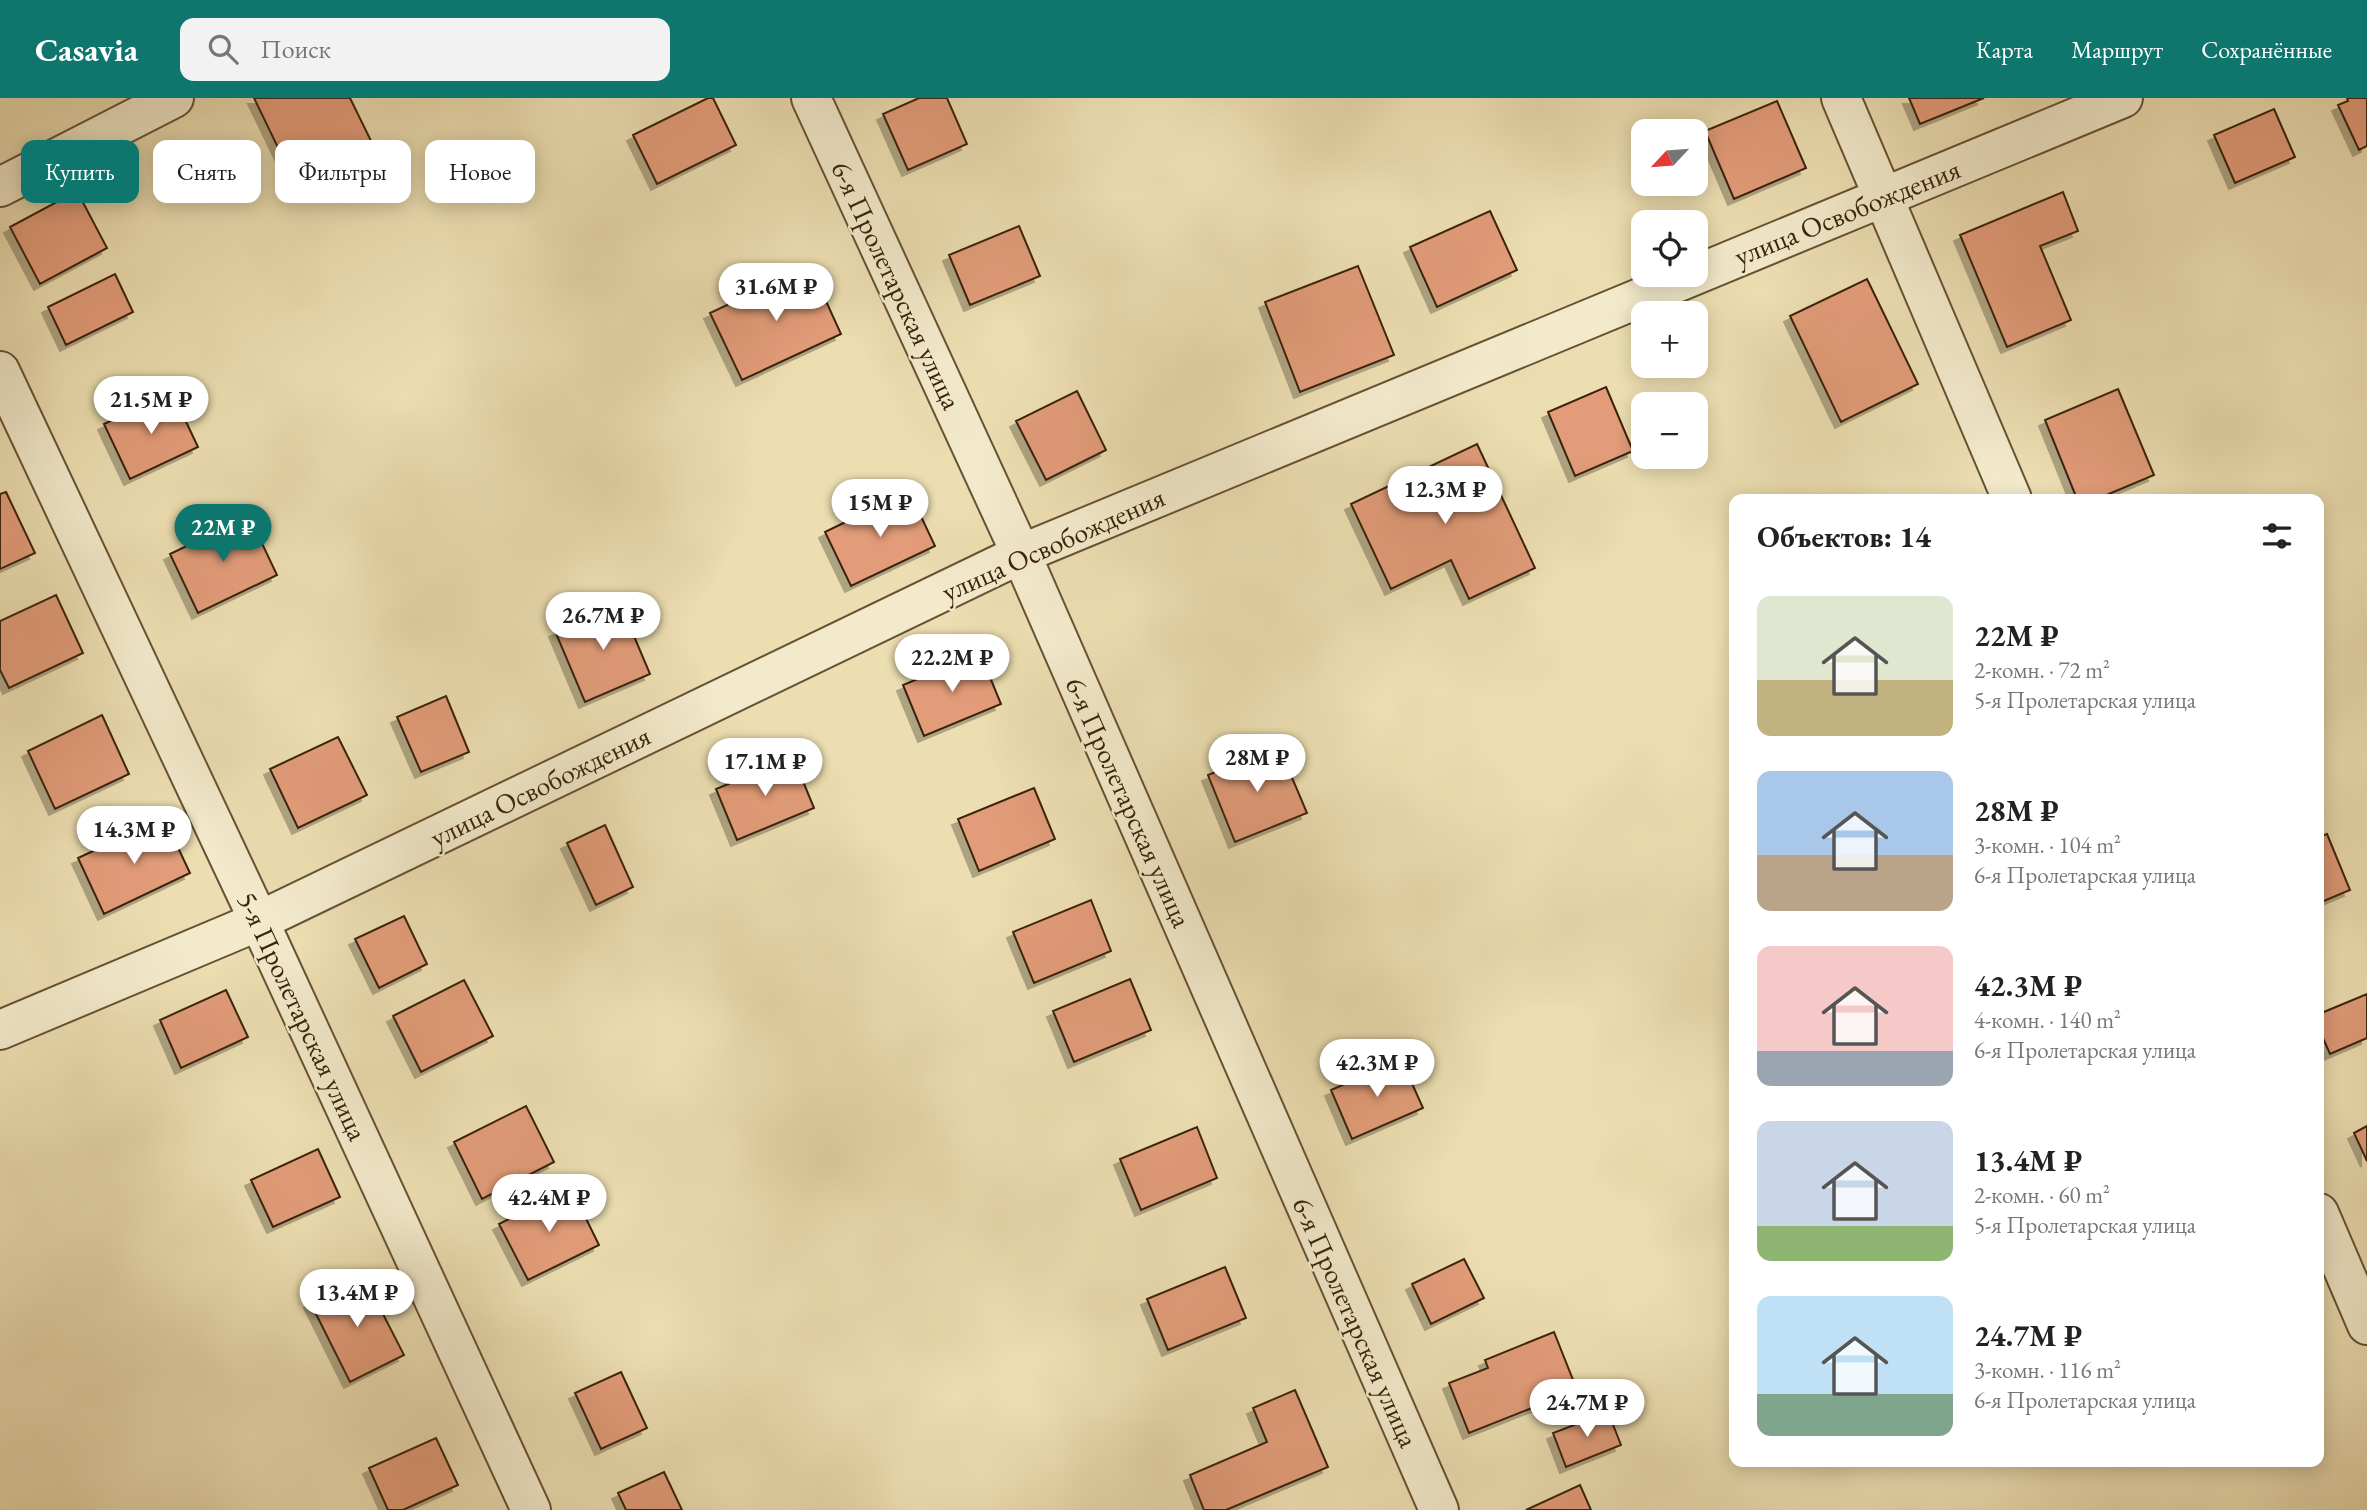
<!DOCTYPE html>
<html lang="ru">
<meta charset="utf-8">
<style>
:root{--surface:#fff;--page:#f2f2f2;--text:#222;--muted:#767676;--accent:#0f766e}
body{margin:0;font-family:"EB Garamond",serif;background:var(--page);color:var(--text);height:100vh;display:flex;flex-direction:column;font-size:26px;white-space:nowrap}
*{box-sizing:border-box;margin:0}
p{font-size:23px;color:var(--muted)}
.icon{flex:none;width:38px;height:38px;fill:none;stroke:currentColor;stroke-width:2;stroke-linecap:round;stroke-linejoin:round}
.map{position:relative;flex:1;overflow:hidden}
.panel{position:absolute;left:1729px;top:396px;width:595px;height:973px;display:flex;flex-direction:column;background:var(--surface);border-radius:14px;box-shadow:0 4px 18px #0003}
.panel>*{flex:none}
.guide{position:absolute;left:21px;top:42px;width:665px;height:63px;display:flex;gap:14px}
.needle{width:46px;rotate:244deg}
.fabs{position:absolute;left:1631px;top:21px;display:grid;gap:14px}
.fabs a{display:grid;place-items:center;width:77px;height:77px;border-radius:14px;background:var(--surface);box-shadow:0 4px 18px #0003;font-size:35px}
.price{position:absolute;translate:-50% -60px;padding:0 16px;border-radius:24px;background:#fff;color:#222;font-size:23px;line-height:46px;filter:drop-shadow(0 2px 4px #0008)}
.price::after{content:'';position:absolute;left:50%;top:42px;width:21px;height:16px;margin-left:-10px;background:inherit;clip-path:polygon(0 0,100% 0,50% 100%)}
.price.active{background:var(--accent);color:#fff}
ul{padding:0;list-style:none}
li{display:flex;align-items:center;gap:21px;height:175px;padding:0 28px}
li span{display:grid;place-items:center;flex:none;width:196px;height:140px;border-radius:14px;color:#555}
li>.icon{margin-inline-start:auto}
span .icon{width:84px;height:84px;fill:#fffc;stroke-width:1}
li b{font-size:30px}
h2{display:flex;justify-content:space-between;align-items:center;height:84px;padding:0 28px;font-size:30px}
.chip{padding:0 24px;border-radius:14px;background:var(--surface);box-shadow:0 4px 18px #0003;font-size:24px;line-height:63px}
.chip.active{background:var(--accent);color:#fff}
header{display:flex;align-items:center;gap:42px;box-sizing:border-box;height:98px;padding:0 35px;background:var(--accent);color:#fff}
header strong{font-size:33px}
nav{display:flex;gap:38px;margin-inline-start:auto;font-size:24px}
.search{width:490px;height:63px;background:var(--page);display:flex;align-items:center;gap:18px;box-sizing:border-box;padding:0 24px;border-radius:14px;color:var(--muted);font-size:26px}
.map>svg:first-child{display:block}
.building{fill:#e29c79;stroke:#3a230a;stroke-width:2;filter:url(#shadow)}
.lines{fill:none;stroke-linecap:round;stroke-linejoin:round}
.minor-casing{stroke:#665234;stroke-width:42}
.minor{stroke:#f3eacc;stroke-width:38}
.labels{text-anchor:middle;stroke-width:5;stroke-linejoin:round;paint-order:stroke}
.street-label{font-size:28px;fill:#3a230a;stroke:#f3eacc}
</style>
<header>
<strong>Casavia</strong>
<div class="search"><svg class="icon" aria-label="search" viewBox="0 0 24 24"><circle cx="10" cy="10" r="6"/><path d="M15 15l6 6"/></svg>Поиск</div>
<nav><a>Карта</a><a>Маршрут</a><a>Сохранённые</a></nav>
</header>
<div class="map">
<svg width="2367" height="1412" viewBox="0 0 2367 1412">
<defs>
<filter id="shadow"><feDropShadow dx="-6" dy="6" stdDeviation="0" flood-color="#0004"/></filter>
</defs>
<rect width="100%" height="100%" fill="#ecdeb1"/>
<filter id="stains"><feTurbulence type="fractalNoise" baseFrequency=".00286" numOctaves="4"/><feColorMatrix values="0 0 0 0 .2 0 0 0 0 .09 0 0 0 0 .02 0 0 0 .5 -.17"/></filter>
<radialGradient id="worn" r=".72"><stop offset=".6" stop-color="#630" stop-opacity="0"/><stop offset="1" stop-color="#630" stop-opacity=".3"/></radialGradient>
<path class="building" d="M254 0H350L375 51 297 89Z
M708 0H713L736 47 657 86 633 37Z
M919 0H947L967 46 908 72 883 16Z
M1909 0H1984L1920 26Z
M2347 0H2367V48L2359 52 2338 7 2348 3Z
M1777 3 1806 70 1734 101 1705 33Z
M2274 11 2295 59 2235 85 2214 37Z
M77 93 107 150 40 186 10 129Z
M2063 94 2078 133 2040 148 2071 222 2007 249 1960 137Z
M1490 113 1517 172 1437 209 1410 149Z
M1019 128 1040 178 970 207 949 157Z
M810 168 841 236 742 282 710 215Z
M1358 168 1394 257 1300 294 1265 204Z
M115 176 133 214 66 247 48 209Z
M1867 181 1918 286 1841 324 1790 218Z
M1606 289 1633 353 1575 378 1548 314Z
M2118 291 2154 377 2097 401H2077L2045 322Z
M1077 293 1106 352 1046 382 1016 323Z
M172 294 198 349 130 381 104 326Z
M1477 346 1535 470 1469 501 1451 462 1391 491 1351 406Z
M909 393 935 448 851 488 825 434Z
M6 394 35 455 0 471V396Z
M249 418 277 477 198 515 170 456Z
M56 497 83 555 9 590 0 572V523Z
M620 505 650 576 585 604 555 533Z
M980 555 1001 606 924 638 903 587Z
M446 598 469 654 421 674 397 619Z
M102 617 129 676 55 711 28 653Z
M338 639 367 697 298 730 270 671Z
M1279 649 1307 715 1235 744 1208 677Z
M793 659 814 710 737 742 716 691Z
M1034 690 1055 741 979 773 958 721Z
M164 720 190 775 104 816 78 760Z
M605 727 633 789 596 807 567 745Z
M2327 736 2350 792 2319 805V739Z
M1091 802 1111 853 1034 885 1013 834Z
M404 818 427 866 379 890 355 841Z
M1130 881 1151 932 1074 964 1053 913Z
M464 882 493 938 421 974 393 918Z
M226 892 248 939 181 970 160 922Z
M2367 896V940L2330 956 2319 931V916Z
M1401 961 1423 1010 1352 1041 1331 992Z
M526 1008 554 1064 482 1101 454 1044Z
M2367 1028V1063L2354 1035Z
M1197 1029 1217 1080 1141 1112 1120 1061Z
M318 1051 340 1099 273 1129 251 1082Z
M571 1090 599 1147 528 1182 499 1126Z
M1464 1161 1484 1200 1431 1226 1412 1186Z
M1225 1169 1246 1220 1168 1252 1147 1201Z
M363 1177 404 1257 350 1284 310 1204Z
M1554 1234 1577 1292 1469 1335 1449 1285 1488 1270 1485 1262Z
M621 1274 647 1330 601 1351 575 1295Z
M1295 1292 1328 1369 1226 1412H1204L1190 1377 1267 1344 1253 1310Z
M1608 1314 1621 1347 1566 1369 1553 1335Z
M436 1340 458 1387 403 1412H388L369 1370Z
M664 1374 682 1412H626L618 1395Z
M1580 1387 1591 1412H1526Z"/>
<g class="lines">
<defs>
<path id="minor" d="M811 0 1021 456 1439 1412
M1841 0 2012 401
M0 89 174 0
M0 273 259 823 531 1412
M0 932 259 823 1021 456 2123 0
M2319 1115 2367 1227"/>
</defs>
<use href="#minor" class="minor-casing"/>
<use href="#minor" class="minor"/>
</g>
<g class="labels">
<g class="street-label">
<text transform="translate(1847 114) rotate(-22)" y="10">улица Освобождения</text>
<text transform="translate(897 187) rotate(65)" y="10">6-я Пролетарская улица</text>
<text transform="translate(1053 446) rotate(-24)" y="10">улица Освобождения</text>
<text transform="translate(540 688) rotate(-26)" y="10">улица Освобождения</text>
<text transform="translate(1129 704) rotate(66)" y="10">6-я Пролетарская улица</text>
<text transform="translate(303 918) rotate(65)" y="10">5-я Пролетарская улица</text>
<text transform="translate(1356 1224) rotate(66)" y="10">6-я Пролетарская улица</text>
</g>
</g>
<rect width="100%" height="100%" filter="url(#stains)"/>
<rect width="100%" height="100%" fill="url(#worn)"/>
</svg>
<div class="fabs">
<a><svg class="needle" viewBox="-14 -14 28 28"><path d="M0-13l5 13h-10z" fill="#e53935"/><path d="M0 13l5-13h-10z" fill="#767676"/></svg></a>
<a><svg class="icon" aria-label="locate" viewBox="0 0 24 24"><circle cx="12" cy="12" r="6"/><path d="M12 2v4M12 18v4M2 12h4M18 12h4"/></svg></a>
<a>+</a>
<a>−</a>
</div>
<b class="price" style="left:776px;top:225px">31.6M ₽</b>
<b class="price" style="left:151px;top:338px">21.5M ₽</b>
<b class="price" style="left:1445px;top:428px">12.3M ₽</b>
<b class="price" style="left:880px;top:441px">15M ₽</b>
<b class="price active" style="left:223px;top:466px">22M ₽</b>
<b class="price" style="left:603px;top:554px">26.7M ₽</b>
<b class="price" style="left:952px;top:596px">22.2M ₽</b>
<b class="price" style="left:1257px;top:696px">28M ₽</b>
<b class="price" style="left:765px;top:700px">17.1M ₽</b>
<b class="price" style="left:134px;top:768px">14.3M ₽</b>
<b class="price" style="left:1377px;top:1001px">42.3M ₽</b>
<b class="price" style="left:549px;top:1136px">42.4M ₽</b>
<b class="price" style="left:357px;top:1231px">13.4M ₽</b>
<b class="price" style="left:1587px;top:1341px">24.7M ₽</b>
<div class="guide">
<a class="chip active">Купить</a>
<a class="chip">Снять</a>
<a class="chip">Фильтры</a>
<a class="chip">Новое</a>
</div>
<section class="panel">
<h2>Объектов: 14<svg class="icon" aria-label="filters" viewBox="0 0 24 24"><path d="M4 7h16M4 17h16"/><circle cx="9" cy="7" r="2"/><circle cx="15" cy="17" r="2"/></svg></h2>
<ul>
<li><span style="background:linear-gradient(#dfe7d0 60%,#c2b280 0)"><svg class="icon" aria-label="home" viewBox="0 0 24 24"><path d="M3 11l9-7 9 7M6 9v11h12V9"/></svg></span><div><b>22M ₽</b><p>2-комн. · 72 m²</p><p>5-я Пролетарская улица</p></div></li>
<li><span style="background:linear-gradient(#a9c7e8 60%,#b9a48a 0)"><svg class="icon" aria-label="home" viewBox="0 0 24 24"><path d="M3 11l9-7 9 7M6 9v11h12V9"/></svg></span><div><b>28M ₽</b><p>3-комн. · 104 m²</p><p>6-я Пролетарская улица</p></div></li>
<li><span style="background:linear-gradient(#f6c9c9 75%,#9aa5b1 0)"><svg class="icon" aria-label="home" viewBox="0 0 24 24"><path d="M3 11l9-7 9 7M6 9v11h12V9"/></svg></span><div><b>42.3M ₽</b><p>4-комн. · 140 m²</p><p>6-я Пролетарская улица</p></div></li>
<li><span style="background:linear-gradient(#c9d6e8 75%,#8fb573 0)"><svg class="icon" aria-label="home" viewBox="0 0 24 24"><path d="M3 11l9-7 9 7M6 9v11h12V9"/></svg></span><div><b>13.4M ₽</b><p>2-комн. · 60 m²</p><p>5-я Пролетарская улица</p></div></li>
<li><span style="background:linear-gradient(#bfe0f5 70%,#7fa58c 0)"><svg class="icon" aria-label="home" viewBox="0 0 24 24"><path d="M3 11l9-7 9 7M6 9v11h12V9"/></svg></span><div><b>24.7M ₽</b><p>3-комн. · 116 m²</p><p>6-я Пролетарская улица</p></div></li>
</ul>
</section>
</div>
